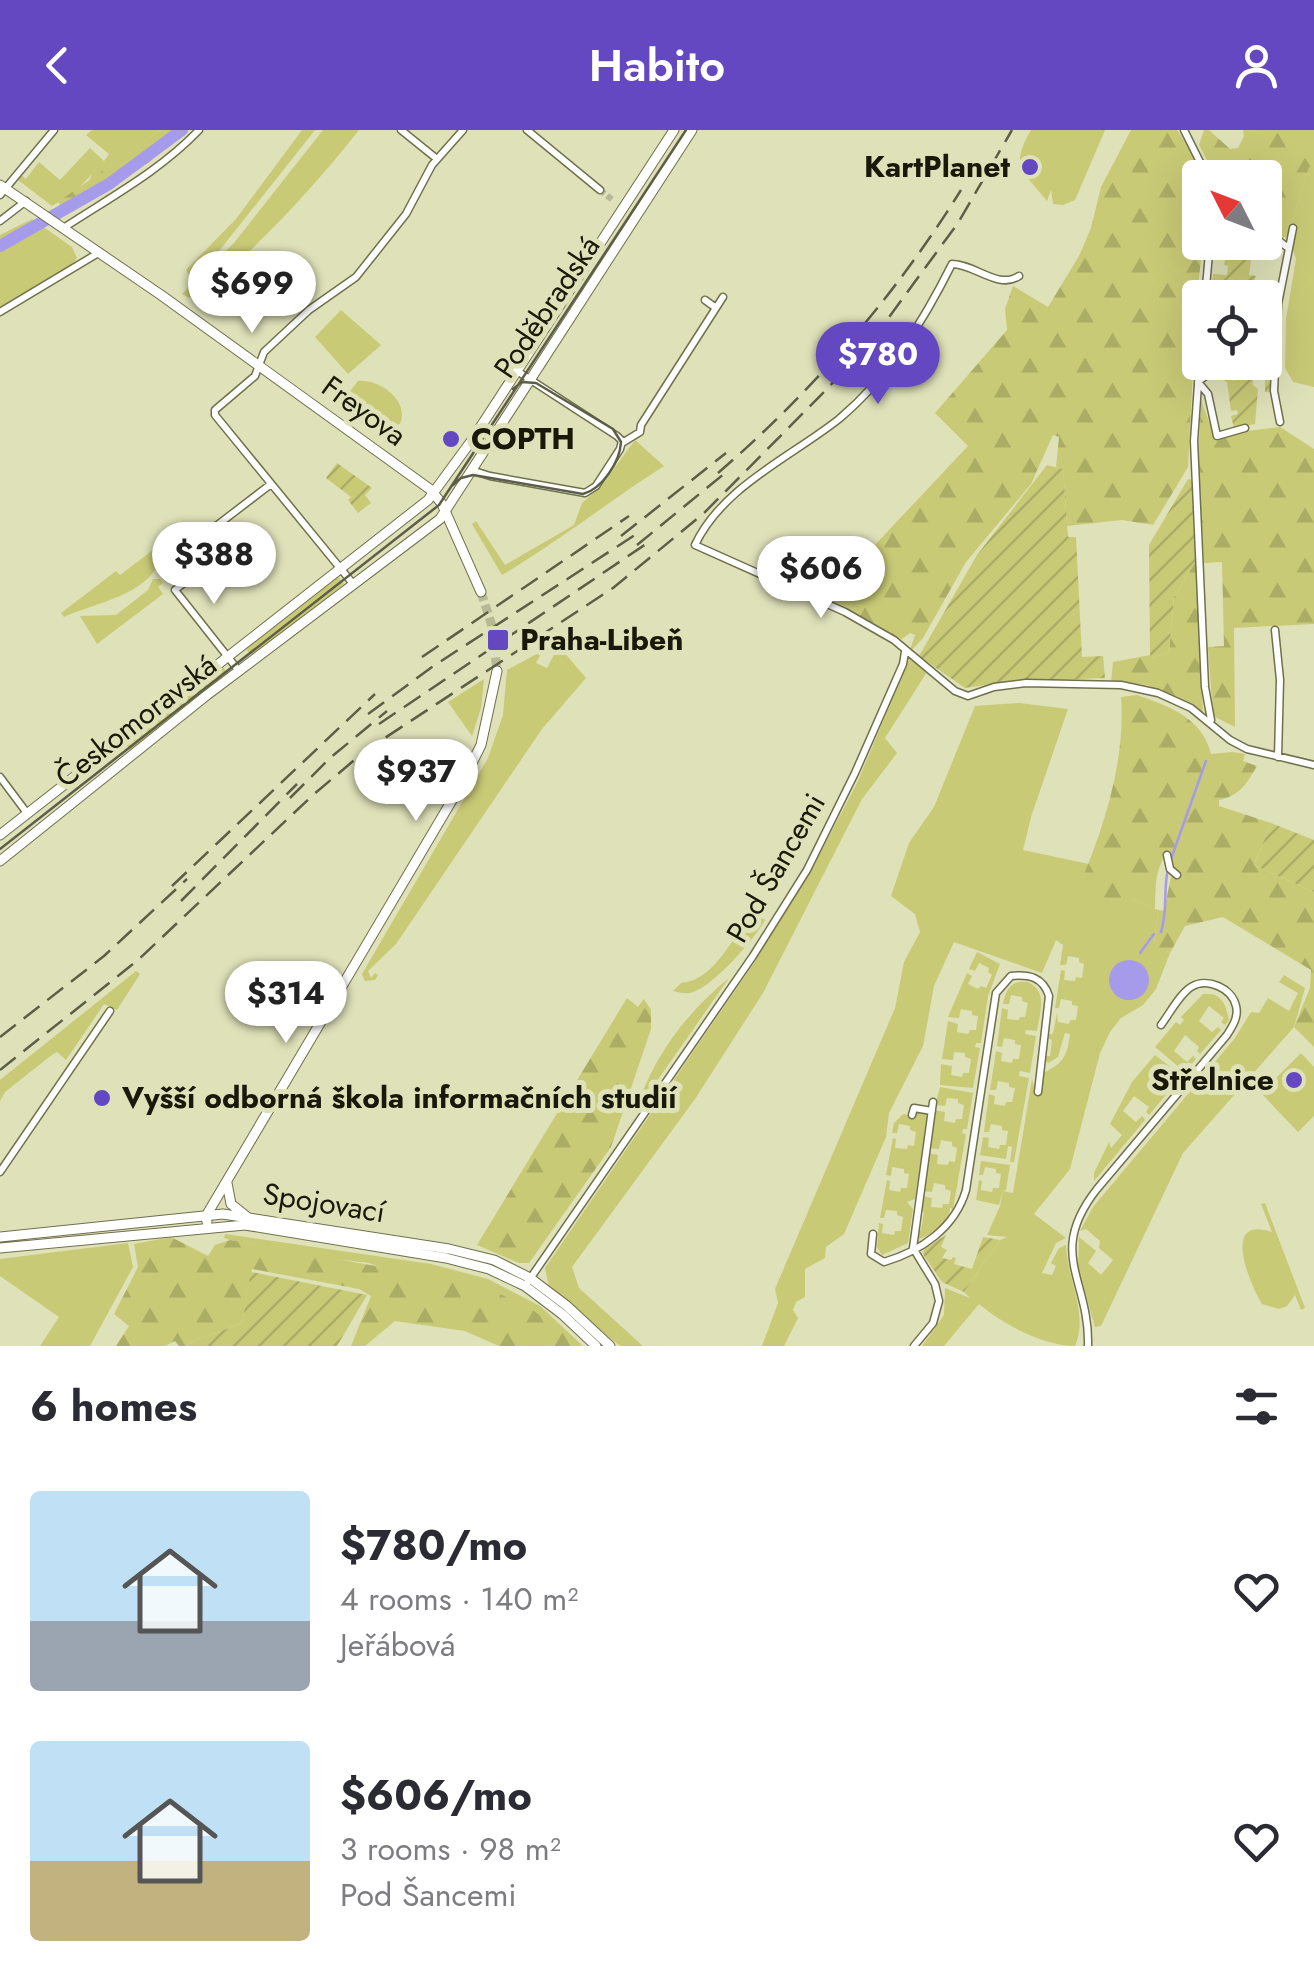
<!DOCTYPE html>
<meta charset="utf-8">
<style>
:root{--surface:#fff;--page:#f7f7f7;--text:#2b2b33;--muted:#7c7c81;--accent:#6448c1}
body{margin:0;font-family:Jost,sans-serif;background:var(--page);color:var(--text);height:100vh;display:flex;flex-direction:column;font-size:38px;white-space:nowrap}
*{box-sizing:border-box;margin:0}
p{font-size:32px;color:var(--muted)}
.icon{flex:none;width:55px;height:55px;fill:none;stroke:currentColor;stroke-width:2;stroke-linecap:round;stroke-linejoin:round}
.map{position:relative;height:1216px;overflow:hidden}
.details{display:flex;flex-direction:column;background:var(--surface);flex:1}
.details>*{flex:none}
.needle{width:65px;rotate:312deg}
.fabs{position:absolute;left:1182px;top:30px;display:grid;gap:20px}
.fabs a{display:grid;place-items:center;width:100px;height:100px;border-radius:10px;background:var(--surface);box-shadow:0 10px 40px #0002;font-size:50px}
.price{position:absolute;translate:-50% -85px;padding:0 22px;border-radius:35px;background:#fff;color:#222;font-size:32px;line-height:65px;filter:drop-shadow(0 2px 5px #0008)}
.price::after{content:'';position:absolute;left:50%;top:60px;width:30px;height:22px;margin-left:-15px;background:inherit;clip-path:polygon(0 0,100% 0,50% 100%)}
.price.on{background:var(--accent);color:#fff}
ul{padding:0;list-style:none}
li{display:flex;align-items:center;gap:30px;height:250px;padding:0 30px}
li span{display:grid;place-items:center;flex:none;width:280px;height:200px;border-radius:10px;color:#555}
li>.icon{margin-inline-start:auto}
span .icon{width:120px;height:120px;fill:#fffc;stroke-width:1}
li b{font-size:42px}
h2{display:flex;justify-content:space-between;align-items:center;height:120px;padding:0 30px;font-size:42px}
header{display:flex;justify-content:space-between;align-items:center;height:130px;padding:0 30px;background:var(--accent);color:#fff;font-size:45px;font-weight:600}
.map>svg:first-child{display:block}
.green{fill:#c9ca76}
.forest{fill:url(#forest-firs)}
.garden{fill:url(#garden-furrows)}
.water{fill:#a59bea}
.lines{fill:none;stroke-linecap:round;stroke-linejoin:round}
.stream{stroke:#a59bea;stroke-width:2.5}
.river{stroke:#a59bea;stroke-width:12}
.street-tunnel{stroke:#b7b996;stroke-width:6;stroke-dasharray:6 3;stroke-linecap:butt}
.secondary-tunnel{stroke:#b7b996;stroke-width:9;stroke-dasharray:9 4.5;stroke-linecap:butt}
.street-casing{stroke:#70704d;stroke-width:9}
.secondary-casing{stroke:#70704d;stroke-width:11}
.primary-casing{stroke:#70704d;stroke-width:11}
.street{stroke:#fff;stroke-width:6}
.secondary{stroke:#fff;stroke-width:9}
.primary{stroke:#fff;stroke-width:9}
.tram{stroke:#5d5e47;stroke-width:2.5}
.rail{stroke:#5d5e47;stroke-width:2.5;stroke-dasharray:20 10;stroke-linecap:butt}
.poi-dot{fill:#6448c1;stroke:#dfe1b9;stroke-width:4}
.labels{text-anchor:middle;stroke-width:10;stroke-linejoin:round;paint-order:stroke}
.poi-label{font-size:30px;font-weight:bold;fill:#19190b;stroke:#dfe1b9;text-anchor:start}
.street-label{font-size:30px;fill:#19190b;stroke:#dfe1b9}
</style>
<header><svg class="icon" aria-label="back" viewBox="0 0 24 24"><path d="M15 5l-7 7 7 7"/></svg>Habito<svg class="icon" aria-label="person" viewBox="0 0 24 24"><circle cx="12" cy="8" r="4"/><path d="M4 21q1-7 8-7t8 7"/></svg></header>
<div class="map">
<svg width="1314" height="1216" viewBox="0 0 1314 1216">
<defs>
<pattern id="forest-firs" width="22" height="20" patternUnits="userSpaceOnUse" patternTransform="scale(2.5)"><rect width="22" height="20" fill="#c9ca76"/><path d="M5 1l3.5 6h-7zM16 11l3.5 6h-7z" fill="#acad65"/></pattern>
<pattern id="garden-furrows" width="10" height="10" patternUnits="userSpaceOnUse" patternTransform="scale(2.5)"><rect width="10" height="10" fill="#c9ca76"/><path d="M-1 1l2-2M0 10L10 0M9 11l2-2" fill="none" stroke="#acad65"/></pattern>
</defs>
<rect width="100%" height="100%" fill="#dfe1b9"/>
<path class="green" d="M92 0H161L89 51 92 44 74 63 52 76 18 50 21 45 26 49 39 32 60 50 90 18 104 31 109 24 86 5Z
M302 0H315L219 121 190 147 186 140 236 89Z
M323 0H359C311 61 260 114 202 165L199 162 189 168 182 164 234 113Z
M1031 0H1105L1075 70 1063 75 1053 74 1051 60 1047 71C1023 40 1009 38 1031 0Z
M1314 35V257L1293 252 1285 238 1286 189 1296 129 1288 106 1309 36Z
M32 89 72 117 77 128 72 135 0 177V105Z
M341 180 381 215 348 244 315 207Z
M358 251C380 249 410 271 400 294L382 299 352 279 347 265Z
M635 310 664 336C609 371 558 412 502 445L472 394 476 391 505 435 574 395 582 373 601 356Z
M153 420H160C161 463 93 473 64 487L61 483 116 441 120 445Z
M338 447 344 454 252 526 246 519Z
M153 449H160L163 453 158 457 163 464 97 514 80 486 116 485 148 460Z
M557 513 547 524 542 522 536 533 547 538 555 523 562 520 586 548 542 599 396 814 368 841 371 848 375 843 378 845 375 850 365 851 362 844 488 628 503 585 507 540Z
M909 529 927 542 885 608 897 623 862 669 763 863 695 969 572 1137 579 1158 643 1216H621L611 1209 549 1157 545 1138 754 833 809 745 858 651Z
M223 537 228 544 131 621 126 614Z
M484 549 481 578 472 606 448 572Z
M1019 573 1068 579 1031 687 1023 720 1089 734 1075 768 1132 769 1158 780 1154 814 1170 823 1156 859 1143 875 1121 888 1110 902 1100 923 1070 1039 1034 1084 1066 1108 1056 1113 1042 1143 1052 1145 1056 1136 1051 1133 1059 1118 1066 1115C1067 1149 1089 1184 1075 1216 1043 1216 1003 1194 979 1174L944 1216H922L944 1185 945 1158 970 1168 964 1162 1000 1110 1007 1107 987 1105 1000 1076 1003 1060 999 1075 976 1070 979 1050 982 1051 981 1060 992 1062 993 1058H999L1001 1044 996 1043V1039L985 1037 983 1045H979L981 1031 1010 1035 1006 1060 1003 1061 1013 1063 1032 949 1035 961 1041 960 1043 943C1064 933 1067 926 1070 904L1065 903 1058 927 1048 933 1044 930 1045 926H1050L1052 910 1048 908V904H1053L1057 883 1058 892 1069 894 1070 890H1076L1078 876 1072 875V871L1061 869 1059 878H1055L1061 840 1065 841 1064 850 1075 851 1076 847 1082 848 1084 834 1079 832V828L1068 826 1066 835H1060L1063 815 1056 810 1042 843 954 812 934 856 923 916 889 983 886 1007 844 1104 826 1117 825 1128 805 1139V1167L796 1172 793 1180 798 1188 784 1216H762L778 1173 775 1159 895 878 904 832 920 802 915 784 891 766 909 713 934 677 975 576Z
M759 786 765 790C755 809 711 859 690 863 684 864 679 862 673 861L681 853C720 849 728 803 759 786Z
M977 822 1000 834 988 866 981 913H976L975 917 980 918 973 958 940 955 941 934 952 936 951 945 962 947 963 943H969L971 929 965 927V923L954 922 953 930 942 929 948 891 958 894 957 902 968 904 970 900H976L978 886 972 885V881L961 879 959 888 948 887 967 843 972 846 968 854 978 859 981 856 986 858 992 845 988 842 989 838 979 833 975 841 969 839Z
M136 841 140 844 117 880 104 874 66 930 57 922 53 924 5 962 0 971V950Z
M1284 845 1305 858 1294 897 1183 1023 1101 1196 1095 1197 1078 1138 1079 1107 1096 1121 1088 1133 1101 1145 1113 1130 1099 1118 1100 1111 1086 1099 1080 1101 1093 1077 1235 908 1251 882 1259 883 1268 868 1289 881 1298 863 1279 852Z
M729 848 636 981C652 928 686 883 729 848Z
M1028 852C1048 862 1040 881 1037 901L1026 900 1025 904 1036 906 1030 943 1020 941 1019 946 1029 948 1014 1032H1010L1012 1017 1008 1016 1006 1029 980 1025 983 1007 989 1008 988 1017 999 1019 1000 1015H1006L1008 1001 1002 1000V996L991 994 989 1002H984L989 964 995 966 994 974 1005 976 1006 972H1012L1015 958 1009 957V953L998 951 996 960H990L996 921 1002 923 1001 931 1012 933 1013 929H1019L1021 915 1015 914V910L1004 908 1002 917 997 916 1002 878 1008 880 1007 889 1019 890 1020 887H1025L1028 873 1022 871V867L1011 865 1009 874H1003C1006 859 1011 850 1028 852Z
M1203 864C1222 862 1226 875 1229 890L1225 895 1221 892 1224 888 1209 876 1199 891 1212 902 1218 897 1221 900 1200 924 1197 921 1199 917 1185 905 1174 921 1187 932 1193 926 1196 929 1185 942 1155 917 1176 892 1180 895 1184 890 1181 887Z
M1301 923 1314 937V986L1298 1002 1261 963Z
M1155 925 1182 946 1174 956 1170 952 1173 948 1159 936 1148 952 1161 963 1167 957 1170 960 1149 985 1146 982 1149 977 1134 966 1123 981 1136 992 1142 986 1145 990 1094 1051V1043L1109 1012 1111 1018 1122 1005 1110 994 1132 952Z
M940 957 973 963 967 999H963L962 1003 966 1004 953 1079 950 1078C951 1092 931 1106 916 1110V1099L921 1100 924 1082 919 1081 921 1066 932 1068 931 1077 942 1078 943 1074H949L951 1061 945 1059V1055L934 1053 932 1062 922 1061 928 1023 938 1025 937 1034 948 1035 949 1031 955 1032 957 1018 952 1016V1012L941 1010 939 1019 928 1018 934 980 945 982 944 991 955 993 956 989H962L964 975 958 973V969L947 968 945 976 935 975Z
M917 982 926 983 927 988 915 1069 907 1072 913 1079 908 1113 882 1125 877 1117 879 1093 883 1094 882 1103 894 1105 895 1101H901L903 1087 897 1085V1081L886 1080 884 1088H880L887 1050 890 1051 889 1060 900 1062 901 1058H907L909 1044 904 1043V1039L892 1037 891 1046 886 1045 893 1008 896 1009 895 1018 907 1019 908 1015 914 1016 916 1002 910 1000V996L899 994 897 1003H892L894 993 903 984 914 986Z
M1265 1073 1305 1178 1301 1180 1295 1165 1287 1176 1279 1179 1262 1174C1250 1154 1220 1085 1272 1102L1261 1074Z
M225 1104 431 1134 488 1149 540 1176 583 1216 369 1133 326 1128 230 1110 224 1108Z
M128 1113 133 1137 90 1216H40L59 1187 0 1146V1129Z"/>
<path class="forest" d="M161 0H189L148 33 66 82 58 72Z
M1131 0H1177C1208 42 1200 62 1200 112L1203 113 1197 164 1188 337 1153 395 1122 390 1067 396 1063 339 1056 337 1059 307 1053 305 1031 354 966 432 923 508 909 523 915 505 910 503 902 509 895 508 825 468 968 316 935 283 1007 200 1005 179 1013 156 1048 177 1079 126 1091 98 1101 57Z
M1204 0H1209L1230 19 1238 18 1244 6 1243 0H1314V35L1309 37 1288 106 1282 108 1265 97V48L1216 47 1199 15Z
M1201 270 1216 311 1246 301 1280 297 1314 319V494L1234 498 1235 597 1213 586 1208 517 1224 516 1222 432 1204 433 1198 334Z
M1196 431 1203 582 1147 555 1111 552 1113 532 1150 525 1153 528 1169 522 1174 467Z
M1137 565C1171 577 1202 588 1211 624L1232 622 1245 624 1243 631 1257 636C1247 653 1240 666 1219 670V676L1271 693 1254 735 1314 762V917L1294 897 1310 858 1311 840 1223 787 1185 796 1170 823 1154 815 1158 780 1164 781 1171 747 1180 743 1173 737 1168 720C1154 743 1156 754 1155 779L1132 769 1123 786 1074 768C1101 707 1126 635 1121 567Z
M627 868 638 877 644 869 651 880V899L611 1017 529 1133H519L477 1115Z
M171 1107 208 1126 215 1115 230 1110 482 1155 534 1181 581 1216H499L465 1201 395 1191 365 1216H351L371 1166 359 1159 252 1139 242 1193 193 1211 187 1216H179L175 1211 165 1216H116L129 1196 114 1184 138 1137 134 1114Z"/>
<path class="garden" d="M1265 107 1281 117 1280 125 1258 121 1256 130H1251L1249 145 1256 146 1251 160 1258 163 1254 167H1225V164L1211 163 1213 144 1227 145 1228 136 1224 135 1228 113 1265 112Z
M1255 232 1250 245 1271 247 1270 262H1265V249H1253V255L1258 259 1255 294 1234 298 1231 286 1238 284 1237 280 1231 281 1227 252 1219 246 1221 243 1233 251 1241 242 1236 233Z
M337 333 372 358 365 365 371 373 358 383 348 370 351 367 326 348Z
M1047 335 1063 339 1068 407H1076L1082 527 1103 526 1105 548 1006 552 965 558 919 526 977 425Z
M1188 349 1192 350 1196 431 1174 467 1169 522 1153 528 1150 525 1149 415Z
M1271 693 1314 710V762L1254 735Z
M946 1105 941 1117 947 1120 942 1128 951 1130 953 1127 956 1128 954 1134 972 1139 983 1107 1000 1110 964 1162 942 1152 923 1124 924 1119Z
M251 1142 367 1165 337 1216H187L193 1211 242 1193Z"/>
<path class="water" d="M1109 850a20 20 0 1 1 40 0a20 20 0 1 1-40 0Z"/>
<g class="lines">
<path class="stream" d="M1171 729 1206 631
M1161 802C1168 781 1163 760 1168 739
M1140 823 1154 804"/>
<path class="river" d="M0 116 109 54 182 0"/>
<path class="street-tunnel" d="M600 60 614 71"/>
<path class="secondary-tunnel" d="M481 462 492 496 497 541"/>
<defs>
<path id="street" d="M401 0 437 29
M527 0 600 60
M1184 0 1208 48
M0 65 54 0
M0 91 26 71
M65 97C111 67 161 40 199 0
M1274 107 1287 117
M1019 146C998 160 975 134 952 134 923 192 889 247 839 289 791 327 722 357 695 415L845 482 894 510 955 561 968 566 994 557 1026 553 1121 555 1158 563 1191 578 1230 610 1247 619 1314 635
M1205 168 1210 112
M705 170 716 178
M0 182 100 122
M1265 188 1278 174
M1200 226 1194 311 1205 557 1211 590
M1223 232 1198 252 1208 264 1217 306 1245 298
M1280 292 1274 261 1278 174 1293 98
M622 313 640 302 641 295 723 167
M471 340 490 346 585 363 596 356 620 319 622 311 617 306 517 241
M354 455 215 285V280L255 246 264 222 309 180 356 147 406 84 432 35 463 0
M1275 500 1280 550 1278 627
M239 541 175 460 193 446 177 426 271 354
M0 647 27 683
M1167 725 1170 739 1177 745
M912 985 914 978 932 981
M0 1042 110 881
M873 1104 871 1124 884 1132C921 1121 955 1098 966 1060L996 863 1011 846C1029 844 1043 847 1049 866L1038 962
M525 1156 753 826 807 740 855 643 903 534 905 522
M914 1216 933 1193 939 1171 935 1154 913 1118 933 972
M1088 1216C1090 1149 1046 1124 1097 1059L1227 905C1232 897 1239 887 1236 876 1232 858 1207 847 1191 857 1179 865 1170 883 1161 895"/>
<path id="secondary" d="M0 55 161 165 431 360 442 374 481 462
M227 1053 231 1074 246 1086
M207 1092 206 1086 461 655 481 615 497 541"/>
<path id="primary" d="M0 705 428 370 472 310 674 0
M0 731 207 565 440 389 692 0
M0 1107 223 1084 449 1119 494 1130 530 1148 567 1176 610 1216
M0 1118 245 1095 446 1128 489 1139 525 1156 562 1184 596 1216"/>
</defs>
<use href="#street" class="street-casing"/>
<use href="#secondary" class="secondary-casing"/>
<use href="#primary" class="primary-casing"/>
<use href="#street" class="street"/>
<use href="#secondary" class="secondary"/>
<use href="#primary" class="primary"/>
<path class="tram" d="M453 355 461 348 473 345 583 364C602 359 620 332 621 312L613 299 536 253 522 252 513 259
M0 719 439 375 686 0"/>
<path class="rail" d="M718 343C813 261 895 166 961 60
M621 406 726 323
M637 415 730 339
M422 527 629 386
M368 584 432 537 638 403
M379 594 649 412
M290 668 330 628 387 581
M172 756 375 564
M181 771 297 654
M0 907 104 826 187 749
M0 940 138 830 313 665 365 621 613 458 703 384 829 257 884 194 958 93 1012 0"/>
</g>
<g class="poi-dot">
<circle cx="1030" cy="37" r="10"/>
<circle cx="451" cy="309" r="10"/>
<rect x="486" y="498" width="24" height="24" rx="5"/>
<circle cx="1294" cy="950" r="10"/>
<circle cx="102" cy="968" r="10"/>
</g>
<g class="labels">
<g class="poi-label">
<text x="1010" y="47" text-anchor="end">KartPlanet</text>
<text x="471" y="319">COPTH</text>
<text x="520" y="520">Praha-Libeň</text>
<text x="1274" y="960" text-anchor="end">Střelnice</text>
<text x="122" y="978">Vyšší odborná škola informačních studií</text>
</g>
<g class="street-label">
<text transform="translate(547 177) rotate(-56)" y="10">Poděbradská</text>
<text transform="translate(364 281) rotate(36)" y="10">Freyova</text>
<text transform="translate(136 591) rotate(-38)" y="10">Českomoravská</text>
<text transform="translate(776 738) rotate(-60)" y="10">Pod Šancemi</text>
<text transform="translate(324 1073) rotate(9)" y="10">Spojovací</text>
</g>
</g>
</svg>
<div class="fabs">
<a><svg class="needle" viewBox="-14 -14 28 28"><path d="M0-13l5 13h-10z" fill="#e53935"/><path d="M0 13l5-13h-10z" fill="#7c7c81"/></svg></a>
<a><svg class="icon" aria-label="locate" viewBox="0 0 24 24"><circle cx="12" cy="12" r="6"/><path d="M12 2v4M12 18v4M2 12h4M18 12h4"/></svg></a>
</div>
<b class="price" style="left:252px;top:206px">$699</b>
<b class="price on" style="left:878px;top:277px">$780</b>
<b class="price" style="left:214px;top:477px">$388</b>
<b class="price" style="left:821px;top:491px">$606</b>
<b class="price" style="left:416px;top:694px">$937</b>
<b class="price" style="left:286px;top:916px">$314</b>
</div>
<section class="details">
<h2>6 homes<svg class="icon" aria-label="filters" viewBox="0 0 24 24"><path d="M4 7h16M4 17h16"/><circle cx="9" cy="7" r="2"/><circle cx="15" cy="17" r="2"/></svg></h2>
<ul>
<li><span style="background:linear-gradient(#bfe0f5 65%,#9aa5b1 0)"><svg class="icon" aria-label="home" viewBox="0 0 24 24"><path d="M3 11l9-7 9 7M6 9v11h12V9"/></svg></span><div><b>$780/mo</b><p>4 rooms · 140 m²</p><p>Jeřábová</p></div><svg class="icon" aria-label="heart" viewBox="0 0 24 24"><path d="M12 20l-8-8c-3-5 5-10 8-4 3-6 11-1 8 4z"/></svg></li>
<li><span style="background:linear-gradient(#bfe0f5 60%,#c2b280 0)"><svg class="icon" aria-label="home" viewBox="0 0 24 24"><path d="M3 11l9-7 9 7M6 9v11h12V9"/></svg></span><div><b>$606/mo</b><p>3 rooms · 98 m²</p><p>Pod Šancemi</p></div><svg class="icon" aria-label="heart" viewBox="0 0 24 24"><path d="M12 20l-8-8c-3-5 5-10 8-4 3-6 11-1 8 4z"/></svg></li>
</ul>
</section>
